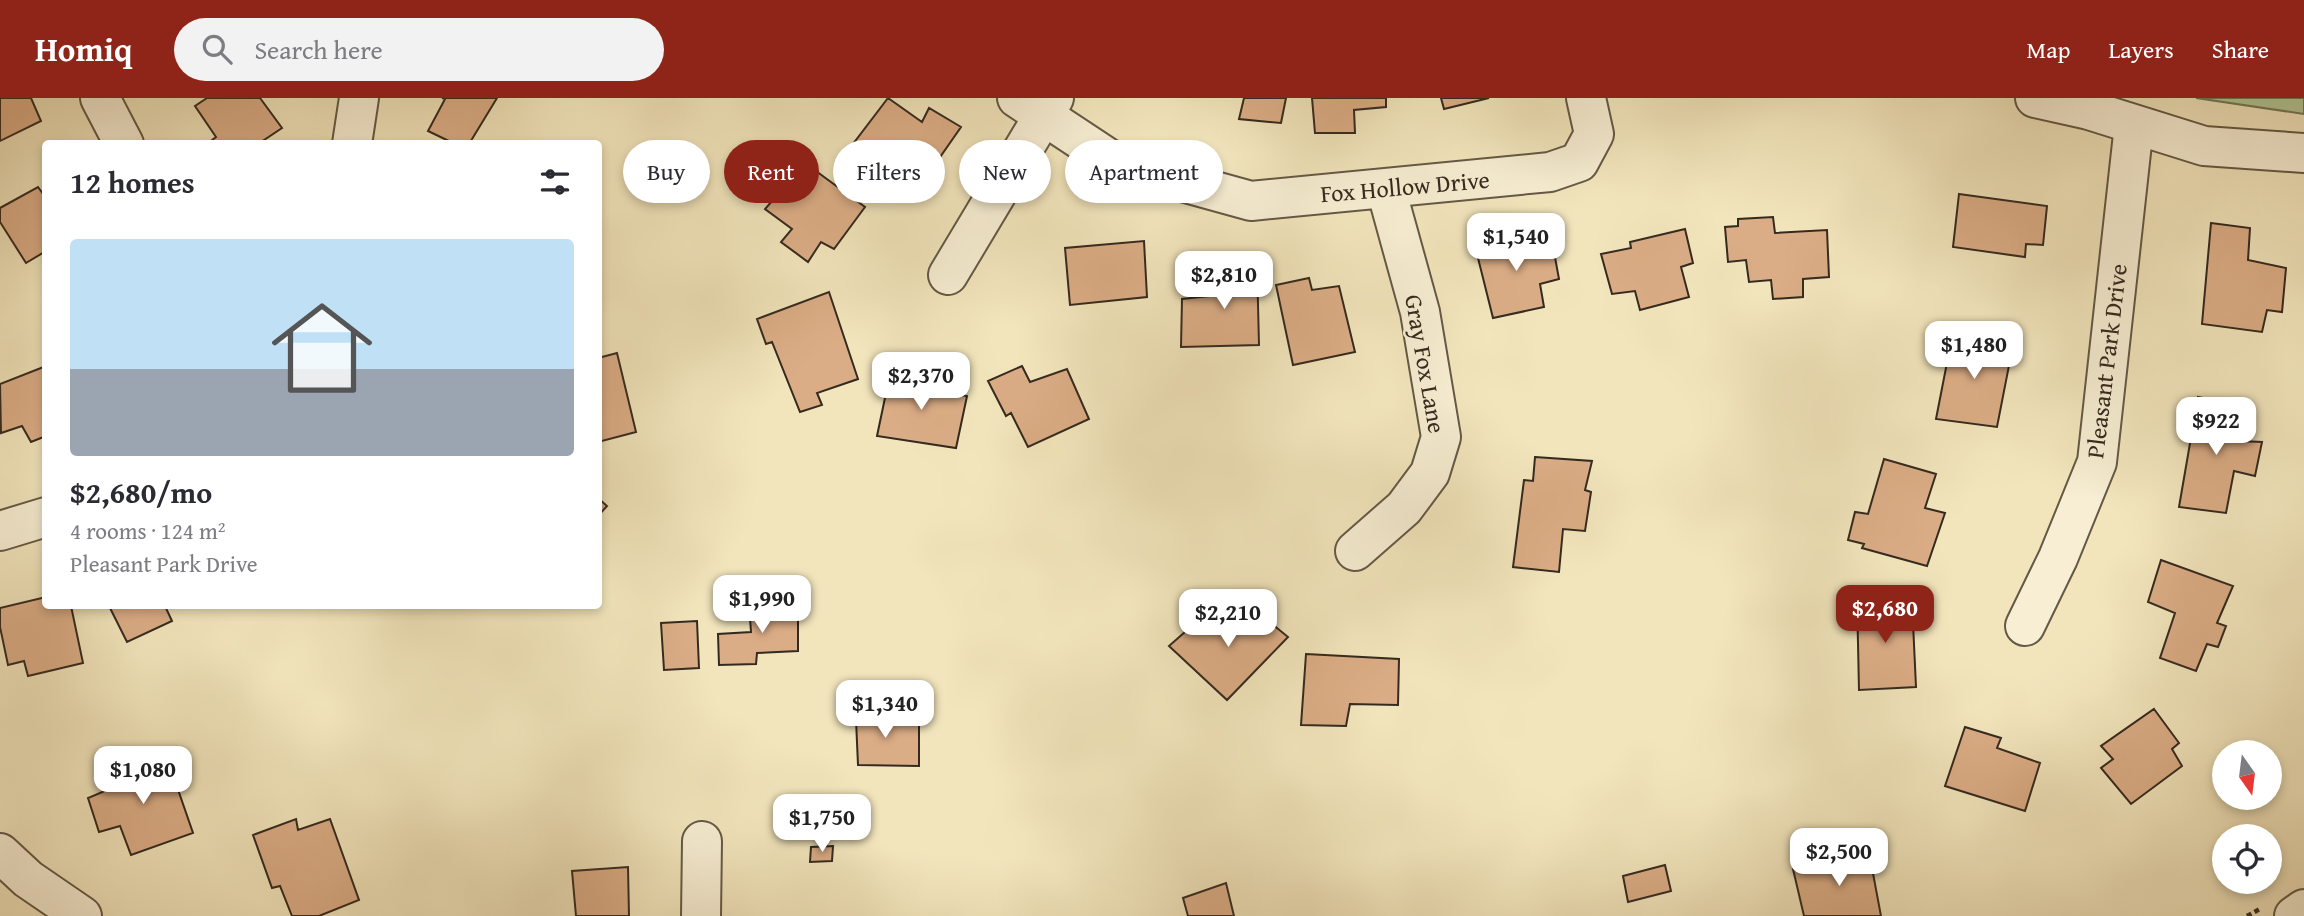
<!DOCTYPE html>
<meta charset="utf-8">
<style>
:root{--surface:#fff;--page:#f2f2f3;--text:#2b2b33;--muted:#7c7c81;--accent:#8f2418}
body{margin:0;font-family:"Gentium Book Plus",serif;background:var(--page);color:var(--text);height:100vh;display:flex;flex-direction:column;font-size:26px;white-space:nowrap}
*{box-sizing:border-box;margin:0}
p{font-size:23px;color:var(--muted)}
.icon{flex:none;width:38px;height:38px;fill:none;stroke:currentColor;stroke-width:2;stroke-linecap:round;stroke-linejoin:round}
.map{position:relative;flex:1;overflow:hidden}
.sheet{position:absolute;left:42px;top:42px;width:560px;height:469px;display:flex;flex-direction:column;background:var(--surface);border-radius:7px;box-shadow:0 4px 10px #0003}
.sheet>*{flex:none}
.banner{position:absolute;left:623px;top:42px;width:665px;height:63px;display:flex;gap:14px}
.needle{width:46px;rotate:166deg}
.tools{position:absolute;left:2212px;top:642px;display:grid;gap:14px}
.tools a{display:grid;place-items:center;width:70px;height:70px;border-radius:50%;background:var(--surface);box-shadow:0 4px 10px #0003;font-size:35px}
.price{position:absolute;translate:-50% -60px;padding:0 16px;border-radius:14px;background:#fff;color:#222;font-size:23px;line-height:46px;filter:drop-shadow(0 2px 4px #0008)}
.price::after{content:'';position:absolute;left:50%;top:42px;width:21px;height:16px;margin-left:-10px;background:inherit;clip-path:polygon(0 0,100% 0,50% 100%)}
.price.current{background:var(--accent);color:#fff}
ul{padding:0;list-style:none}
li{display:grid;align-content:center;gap:14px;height:371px;padding:0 28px}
li span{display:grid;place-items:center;height:217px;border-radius:7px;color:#555}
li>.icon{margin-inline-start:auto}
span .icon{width:126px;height:126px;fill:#fffc;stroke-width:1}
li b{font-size:30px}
h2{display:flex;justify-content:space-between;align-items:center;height:84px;padding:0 28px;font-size:30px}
.chip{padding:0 24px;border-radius:32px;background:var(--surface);box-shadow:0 4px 10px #0003;font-size:24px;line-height:63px}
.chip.current{background:var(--accent);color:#fff}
header{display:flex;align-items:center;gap:42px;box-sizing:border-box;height:98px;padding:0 35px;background:var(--accent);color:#fff}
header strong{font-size:33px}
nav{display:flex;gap:38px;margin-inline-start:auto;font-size:24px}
.search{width:490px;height:63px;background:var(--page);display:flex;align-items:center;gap:18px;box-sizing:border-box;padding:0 24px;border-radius:38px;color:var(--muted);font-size:26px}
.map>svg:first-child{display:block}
.green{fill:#b4c696;stroke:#74785a;stroke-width:2}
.building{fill:#dbad86;stroke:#342a1f;stroke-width:2}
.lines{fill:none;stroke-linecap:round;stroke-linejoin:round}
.minor-casing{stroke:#645946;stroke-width:42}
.path{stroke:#342a1f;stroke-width:4.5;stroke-dasharray:5 3.5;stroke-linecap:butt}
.minor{stroke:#f7eed3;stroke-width:38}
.labels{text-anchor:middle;stroke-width:5;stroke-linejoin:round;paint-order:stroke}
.street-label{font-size:24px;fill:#342a1f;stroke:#f7eed3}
</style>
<header>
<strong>Homiq</strong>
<div class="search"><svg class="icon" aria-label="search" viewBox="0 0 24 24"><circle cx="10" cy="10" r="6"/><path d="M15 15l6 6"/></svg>Search here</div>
<nav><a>Map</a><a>Layers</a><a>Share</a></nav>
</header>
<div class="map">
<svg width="2304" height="818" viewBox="0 0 2304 818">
<rect width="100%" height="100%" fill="#f2e5bc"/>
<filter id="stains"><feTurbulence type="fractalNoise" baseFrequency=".00286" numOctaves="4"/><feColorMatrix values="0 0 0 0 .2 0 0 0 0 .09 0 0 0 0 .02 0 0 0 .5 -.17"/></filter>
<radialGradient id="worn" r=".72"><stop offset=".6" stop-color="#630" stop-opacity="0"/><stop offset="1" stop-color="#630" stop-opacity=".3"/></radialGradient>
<path class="green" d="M2196 0H2304V16Z"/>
<path class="building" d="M0 0H31L41 23 0 43Z
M207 0H260L282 30 258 46H207L216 39 195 8Z
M442 0H497L469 46H455L428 33 445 1Z
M888 0 922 24 929 10 961 29 938 62 917 47 896 71 853 46Z
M1244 0H1286L1281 25 1239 21Z
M1312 0H1386V9L1354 12 1355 35H1315Z
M1441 0H1489L1444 11Z
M805 65 865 109 834 151 821 144 808 164 781 144 792 131 765 111Z
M38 89 46 100V153L26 165 0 124V110Z
M1959 96 2047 108 2043 147 2026 146 2025 159 1953 149Z
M1773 119 1775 135 1827 132 1829 179 1803 181V199L1773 201 1771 182 1749 184 1746 162 1728 164 1725 129 1738 128V121Z
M2211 125 2250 130 2248 162 2286 170 2282 214 2267 212 2262 234 2202 226Z
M1532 131 1535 149 1552 143 1559 181 1540 186 1544 209 1493 220 1475 148Z
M1685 131 1693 165 1681 169 1689 199 1640 212 1635 193 1612 196 1601 156 1631 150 1630 144Z
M1144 143 1147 199 1070 207 1065 150Z
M1257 165 1259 247 1181 249 1182 201 1218 197 1215 166Z
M1309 180 1312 192 1339 188 1355 254 1293 267 1276 187Z
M829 194 858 281 817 295 822 307 800 314 772 244 766 246 757 221Z
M1953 234 2013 247 1997 329 1936 321Z
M617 255 636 334 598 344V260Z
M46 268V338L31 344 22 328 1 335 0 286Z
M1022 268 1030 284 1067 271 1089 321 1028 349 1011 315 1006 318 988 283Z
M890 276 946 286 943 295 967 298 956 350 877 338Z
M2198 299 2239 307 2232 325 2245 328 2240 343 2262 344 2255 378 2234 373 2226 415 2179 409Z
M1535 359 1592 363 1585 392 1591 394 1585 433 1563 431 1559 474 1513 469 1524 382 1533 383Z
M1884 361 1936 376 1925 410 1945 415 1927 468 1862 450 1864 446 1848 442 1855 414 1868 416Z
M598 400 607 408 598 418Z
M2161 462 2233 488 2217 525 2226 528 2218 549 2207 546 2196 573 2160 560 2175 515 2148 504Z
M46 499V508H71L83 565 28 578 24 563 8 567 0 529V510Z
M1857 499H1903L1905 526 1913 525 1916 589 1859 592Z
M749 506 798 507V553L757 555 756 566 719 567 718 536 751 534Z
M109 508H165L172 523 127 544Z
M1211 511 1233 532 1254 511 1288 539 1227 602 1169 548Z
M697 523 699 570 664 572 661 525Z
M1306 556 1399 561 1398 607 1350 606 1346 628 1301 627Z
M859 604 883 606 882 624 919 627V668L858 667 856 622H861Z
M2154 611 2179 645 2172 651 2182 668 2131 706 2101 670 2113 661 2101 648Z
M1965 629 2001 640 1997 650 2040 665 2025 713 1945 688Z
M165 654 193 735 131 757 120 728 99 734 88 700 119 687 114 674Z
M296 721 298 732 330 721 359 802 319 818H292L280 788 272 790 253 737Z
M833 748 832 763 810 764 811 749Z
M1869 754 1881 818H1804L1793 771Z
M1665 767 1671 793 1628 804 1623 778Z
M628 769 629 818H576L572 773Z
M1226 785 1234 818H1188L1183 800Z"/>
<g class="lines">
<defs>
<path id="minor" d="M100 0 124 46
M1017 0 1117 66 1251 103 1550 74 1579 64 1594 36 1586 0
M2035 0 2089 12 2204 48 2304 55
M352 46 359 0
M948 177 1054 0
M0 433 46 419
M1355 453 1404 410 1430 375 1441 339 1420 214 1386 91
M2025 528 2058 460 2097 364 2134 27
M0 755 28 781 82 818
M701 818 702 743
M2294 818 2304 811"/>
</defs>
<use href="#minor" class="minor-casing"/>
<path class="path" d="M2247 818 2260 811"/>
<use href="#minor" class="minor"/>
</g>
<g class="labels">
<g class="street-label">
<text transform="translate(1405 89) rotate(-5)" y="8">Fox Hollow Drive</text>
<text transform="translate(2107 263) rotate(-83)" y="8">Pleasant Park Drive</text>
<text transform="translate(1425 266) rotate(80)" y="8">Gray Fox Lane</text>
</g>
</g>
<rect width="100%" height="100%" filter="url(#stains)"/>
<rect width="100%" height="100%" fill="url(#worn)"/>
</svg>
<div class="tools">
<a><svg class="needle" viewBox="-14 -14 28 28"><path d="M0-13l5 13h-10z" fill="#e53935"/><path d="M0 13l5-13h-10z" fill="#7c7c81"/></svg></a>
<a><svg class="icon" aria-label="locate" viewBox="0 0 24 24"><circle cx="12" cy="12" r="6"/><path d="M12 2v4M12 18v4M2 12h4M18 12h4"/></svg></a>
</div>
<b class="price" style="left:1516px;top:175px">$1,540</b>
<b class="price" style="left:1224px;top:213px">$2,810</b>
<b class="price" style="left:1974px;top:283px">$1,480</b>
<b class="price" style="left:921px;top:314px">$2,370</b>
<b class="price" style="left:2216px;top:359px">$922</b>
<b class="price" style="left:762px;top:537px">$1,990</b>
<b class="price current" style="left:1885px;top:547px">$2,680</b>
<b class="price" style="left:1228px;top:551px">$2,210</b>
<b class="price" style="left:885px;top:642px">$1,340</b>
<b class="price" style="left:143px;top:708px">$1,080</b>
<b class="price" style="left:822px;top:756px">$1,750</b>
<b class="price" style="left:1839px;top:790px">$2,500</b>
<div class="banner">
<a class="chip">Buy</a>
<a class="chip current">Rent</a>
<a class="chip">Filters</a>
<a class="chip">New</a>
<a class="chip">Apartment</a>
</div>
<section class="sheet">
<h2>12 homes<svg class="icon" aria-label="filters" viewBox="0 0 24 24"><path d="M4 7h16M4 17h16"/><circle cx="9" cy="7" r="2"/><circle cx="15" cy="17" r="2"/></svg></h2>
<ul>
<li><span style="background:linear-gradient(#bfe0f5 60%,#9aa5b1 0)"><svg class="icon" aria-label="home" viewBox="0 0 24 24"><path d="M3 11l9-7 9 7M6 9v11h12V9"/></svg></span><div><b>$2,680/mo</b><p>4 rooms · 124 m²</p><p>Pleasant Park Drive</p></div></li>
</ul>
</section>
</div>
